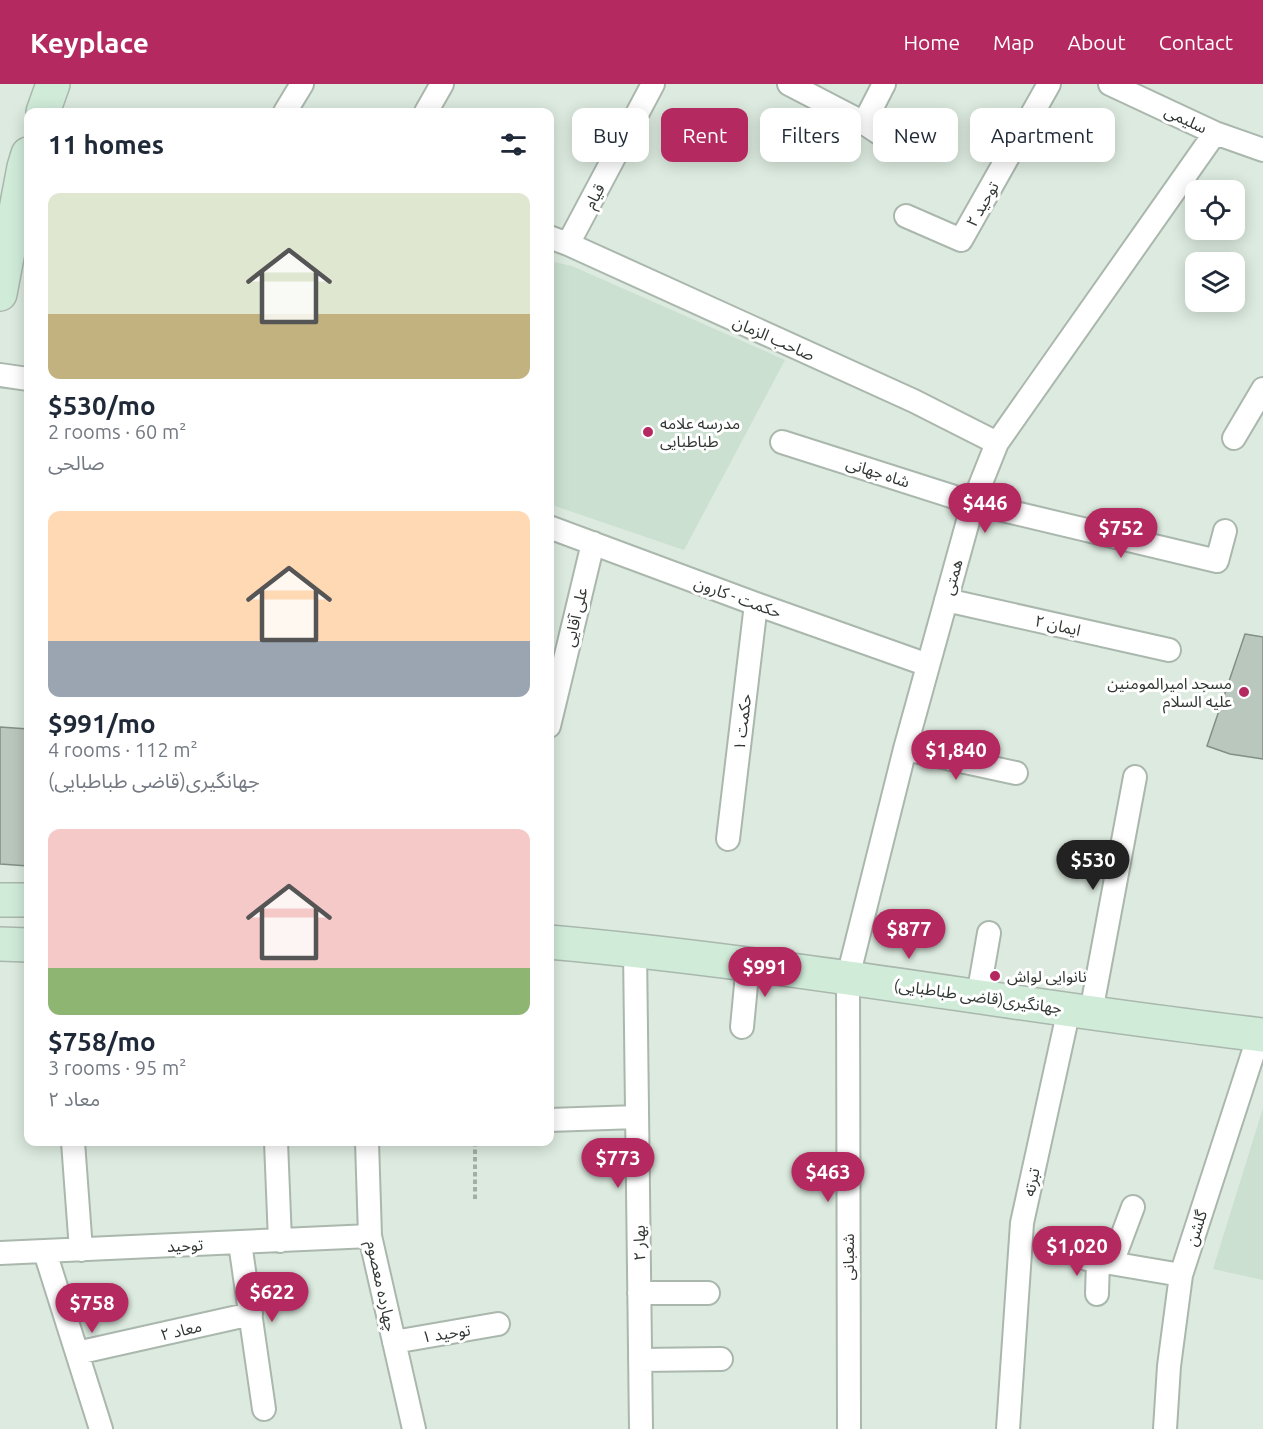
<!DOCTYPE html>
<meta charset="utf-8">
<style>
:root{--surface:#fff;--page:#f2f2f3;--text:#1f2937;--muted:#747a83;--accent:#b52961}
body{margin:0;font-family:Ubuntu,"Noto Sans Arabic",sans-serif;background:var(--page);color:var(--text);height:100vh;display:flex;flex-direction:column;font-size:22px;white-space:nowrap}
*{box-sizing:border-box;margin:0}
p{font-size:20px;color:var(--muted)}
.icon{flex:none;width:33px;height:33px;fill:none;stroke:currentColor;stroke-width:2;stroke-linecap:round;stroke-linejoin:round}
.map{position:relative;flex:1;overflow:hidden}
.side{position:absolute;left:24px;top:24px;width:530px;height:1038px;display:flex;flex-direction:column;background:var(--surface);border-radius:12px;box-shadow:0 3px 15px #0003}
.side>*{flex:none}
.guide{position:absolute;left:572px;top:24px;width:570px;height:54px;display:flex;gap:12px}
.tools{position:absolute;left:1185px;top:96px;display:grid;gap:12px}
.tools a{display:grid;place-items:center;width:60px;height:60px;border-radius:12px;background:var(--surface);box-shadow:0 3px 15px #0003;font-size:30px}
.price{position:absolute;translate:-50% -51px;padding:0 14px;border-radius:21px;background:var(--accent);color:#fff;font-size:20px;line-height:39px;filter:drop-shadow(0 2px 3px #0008)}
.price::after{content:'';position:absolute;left:50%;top:36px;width:18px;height:14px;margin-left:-9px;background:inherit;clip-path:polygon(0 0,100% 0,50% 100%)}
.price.on{background:#222;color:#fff}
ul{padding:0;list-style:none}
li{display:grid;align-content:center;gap:12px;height:318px;padding:0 24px}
li span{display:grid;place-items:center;height:186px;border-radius:12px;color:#555}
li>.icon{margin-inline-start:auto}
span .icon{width:108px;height:108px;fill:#fffc;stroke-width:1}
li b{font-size:26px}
h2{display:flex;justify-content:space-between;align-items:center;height:72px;padding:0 24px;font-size:26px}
.pill{padding:0 21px;border-radius:12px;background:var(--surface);box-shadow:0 3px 15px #0003;font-size:21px;line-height:54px}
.pill.on{background:var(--accent);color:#fff}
header{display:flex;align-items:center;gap:36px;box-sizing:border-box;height:84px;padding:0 30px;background:var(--accent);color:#fff}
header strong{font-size:28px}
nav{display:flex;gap:33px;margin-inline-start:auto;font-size:21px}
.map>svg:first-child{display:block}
.built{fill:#cbe0d0}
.building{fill:#bac7bd;stroke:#838f85;stroke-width:1.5}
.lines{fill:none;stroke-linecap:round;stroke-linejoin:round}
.street-casing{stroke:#aab7ad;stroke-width:26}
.secondary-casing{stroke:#aab7ad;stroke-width:36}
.path{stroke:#a3aea6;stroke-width:4;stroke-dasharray:4.5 3;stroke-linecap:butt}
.street{stroke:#fff;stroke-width:22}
.secondary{stroke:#d0ecd9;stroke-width:33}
.poi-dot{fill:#b52961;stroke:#fff;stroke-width:2}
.labels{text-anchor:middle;stroke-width:6;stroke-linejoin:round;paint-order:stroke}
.street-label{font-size:16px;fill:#303632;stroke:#fff}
.poi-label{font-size:16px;fill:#303632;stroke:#fff;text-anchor:start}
</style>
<header>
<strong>Keyplace</strong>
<nav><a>Home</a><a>Map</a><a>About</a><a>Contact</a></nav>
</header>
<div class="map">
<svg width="1263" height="1345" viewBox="0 0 1263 1345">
<rect width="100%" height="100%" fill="#dceadf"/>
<path class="built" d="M549 177 572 182 785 276 684 466 549 420Z
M1263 1024V1196L1213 1185Z"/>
<path class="building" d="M1245 550 1263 553V675L1230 670 1207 662Z
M0 643 28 645V782L0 780Z"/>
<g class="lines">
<defs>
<path id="street" d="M789 0 864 39 884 0
M1110 0 1215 49 1263 66
M285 28 302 0
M426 28 442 0
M864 39 888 55
M906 132 961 156 1049 0
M549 153 568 160 914 317 997 359
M568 160 653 0
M0 291 28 295
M1234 354 1263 305
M782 358 973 419 1217 477 1225 447
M549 443 756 520 928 581
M946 516 1169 566
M549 642 593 459
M905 665 1016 689
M728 755 756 520
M635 866 641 1345
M978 912 989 849
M1091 928 1135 693
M742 943 748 880
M549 1036 637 1033
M73 1058 81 1166
M276 1058 280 1157
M367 1058 370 1152 414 1345
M240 1159 264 1325
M45 1168 101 1345
M0 1169 370 1152
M1087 1175 1181 1191
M1112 1179 1133 1123
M639 1209H708
M1097 1210 1098 1177
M394 1258 498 1240
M77 1269 251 1230
M640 1276 721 1275
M849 1345 848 893 905 665 973 419 997 359 1215 49
M1008 1345 1022 1139 1069 925
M1165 1345 1169 1282 1181 1191 1259 951"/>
<path id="secondary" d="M43 28 53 0
M0 210 24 83 28 70
M0 816H28
M549 858C788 879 1025 924 1263 951
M0 860 28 861"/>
</defs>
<use href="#street" class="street-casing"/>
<use href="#secondary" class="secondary-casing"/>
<path class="path" d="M475 1058V1115"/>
<use href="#street" class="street"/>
<use href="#secondary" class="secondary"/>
</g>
<g class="poi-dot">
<circle cx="648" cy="348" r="6"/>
<circle cx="1244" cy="608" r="6"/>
<circle cx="995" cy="892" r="6"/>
</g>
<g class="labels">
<g class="street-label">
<text transform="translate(1186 35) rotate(25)" y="6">سلیمی</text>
<text transform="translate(594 112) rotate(-62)" y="6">قیام</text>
<text transform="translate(982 120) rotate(-60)" y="6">توحید ۲</text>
<text transform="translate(774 254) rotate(24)" y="6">صاحب الزمان</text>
<text transform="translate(878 388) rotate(18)" y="6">شاه جهانی</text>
<text transform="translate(952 493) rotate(-74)" y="6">همتی</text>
<text transform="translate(738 513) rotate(20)" y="6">حکمت - کارون</text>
<text transform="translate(575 533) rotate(-77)" y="6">علی آقایی</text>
<text transform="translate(1058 541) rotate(13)" y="6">ایمان ۲</text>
<text transform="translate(742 638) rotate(-83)" y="6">حکمت ۱</text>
<text transform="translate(978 912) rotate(8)" y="6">جهانگیری(قاضی طباطبایی)</text>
<text transform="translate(1031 1098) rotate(-78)" y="6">تبرته</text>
<text transform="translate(1196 1144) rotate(-72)" y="6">گلشن</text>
<text transform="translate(639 1159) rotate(-91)" y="6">بهار ۲</text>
<text transform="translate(185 1161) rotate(-3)" y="6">توحید</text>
<text transform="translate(848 1173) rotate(-90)" y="6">شعبانی</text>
<text transform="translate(382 1202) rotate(78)" y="6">چهارده معصوم</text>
<text transform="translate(181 1246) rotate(-13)" y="6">معاد ۲</text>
<text transform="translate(446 1249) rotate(-9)" y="6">توحید ۱</text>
</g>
<g class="poi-label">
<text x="660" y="345">مدرسه علامه<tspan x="660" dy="18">طباطبایی</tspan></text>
<text x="1232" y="605" text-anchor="end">مسجد امیرالمومنین<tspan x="1232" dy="18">علیه السلام</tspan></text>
<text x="1007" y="898">نانوایی لواش</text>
</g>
</g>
</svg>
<div class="tools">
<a><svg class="icon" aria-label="locate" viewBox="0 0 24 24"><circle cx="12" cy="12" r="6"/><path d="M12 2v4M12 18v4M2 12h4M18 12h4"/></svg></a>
<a><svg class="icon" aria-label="layers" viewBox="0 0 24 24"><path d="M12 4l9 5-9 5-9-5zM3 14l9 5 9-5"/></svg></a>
</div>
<b class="price" style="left:985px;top:450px">$446</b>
<b class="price" style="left:1121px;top:475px">$752</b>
<b class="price" style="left:956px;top:697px">$1,840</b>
<b class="price on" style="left:1093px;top:807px">$530</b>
<b class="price" style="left:909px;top:876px">$877</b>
<b class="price" style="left:765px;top:914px">$991</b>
<b class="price" style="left:618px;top:1105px">$773</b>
<b class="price" style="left:828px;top:1119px">$463</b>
<b class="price" style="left:1077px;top:1193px">$1,020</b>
<b class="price" style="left:272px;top:1239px">$622</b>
<b class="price" style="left:92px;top:1250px">$758</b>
<div class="guide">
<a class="pill">Buy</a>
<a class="pill on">Rent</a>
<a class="pill">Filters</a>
<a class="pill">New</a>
<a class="pill">Apartment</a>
</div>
<section class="side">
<h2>11 homes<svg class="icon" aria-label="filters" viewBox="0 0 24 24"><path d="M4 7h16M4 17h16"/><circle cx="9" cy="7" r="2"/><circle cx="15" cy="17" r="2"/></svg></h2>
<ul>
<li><span style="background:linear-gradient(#dfe7d0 65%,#c2b280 0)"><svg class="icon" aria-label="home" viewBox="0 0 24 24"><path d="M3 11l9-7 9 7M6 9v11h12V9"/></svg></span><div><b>$530/mo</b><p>2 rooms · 60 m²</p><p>صالحی</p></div></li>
<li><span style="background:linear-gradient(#ffd9b3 70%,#9aa5b1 0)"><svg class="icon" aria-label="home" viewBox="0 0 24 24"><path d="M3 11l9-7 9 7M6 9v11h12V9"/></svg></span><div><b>$991/mo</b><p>4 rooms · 112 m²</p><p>جهانگیری(قاضی طباطبایی)</p></div></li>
<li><span style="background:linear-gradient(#f6c9c9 75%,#8fb573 0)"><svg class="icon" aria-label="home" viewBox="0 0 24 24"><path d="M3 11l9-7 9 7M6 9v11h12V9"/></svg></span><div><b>$758/mo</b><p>3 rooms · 95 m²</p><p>معاد ۲</p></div></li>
</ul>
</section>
</div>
